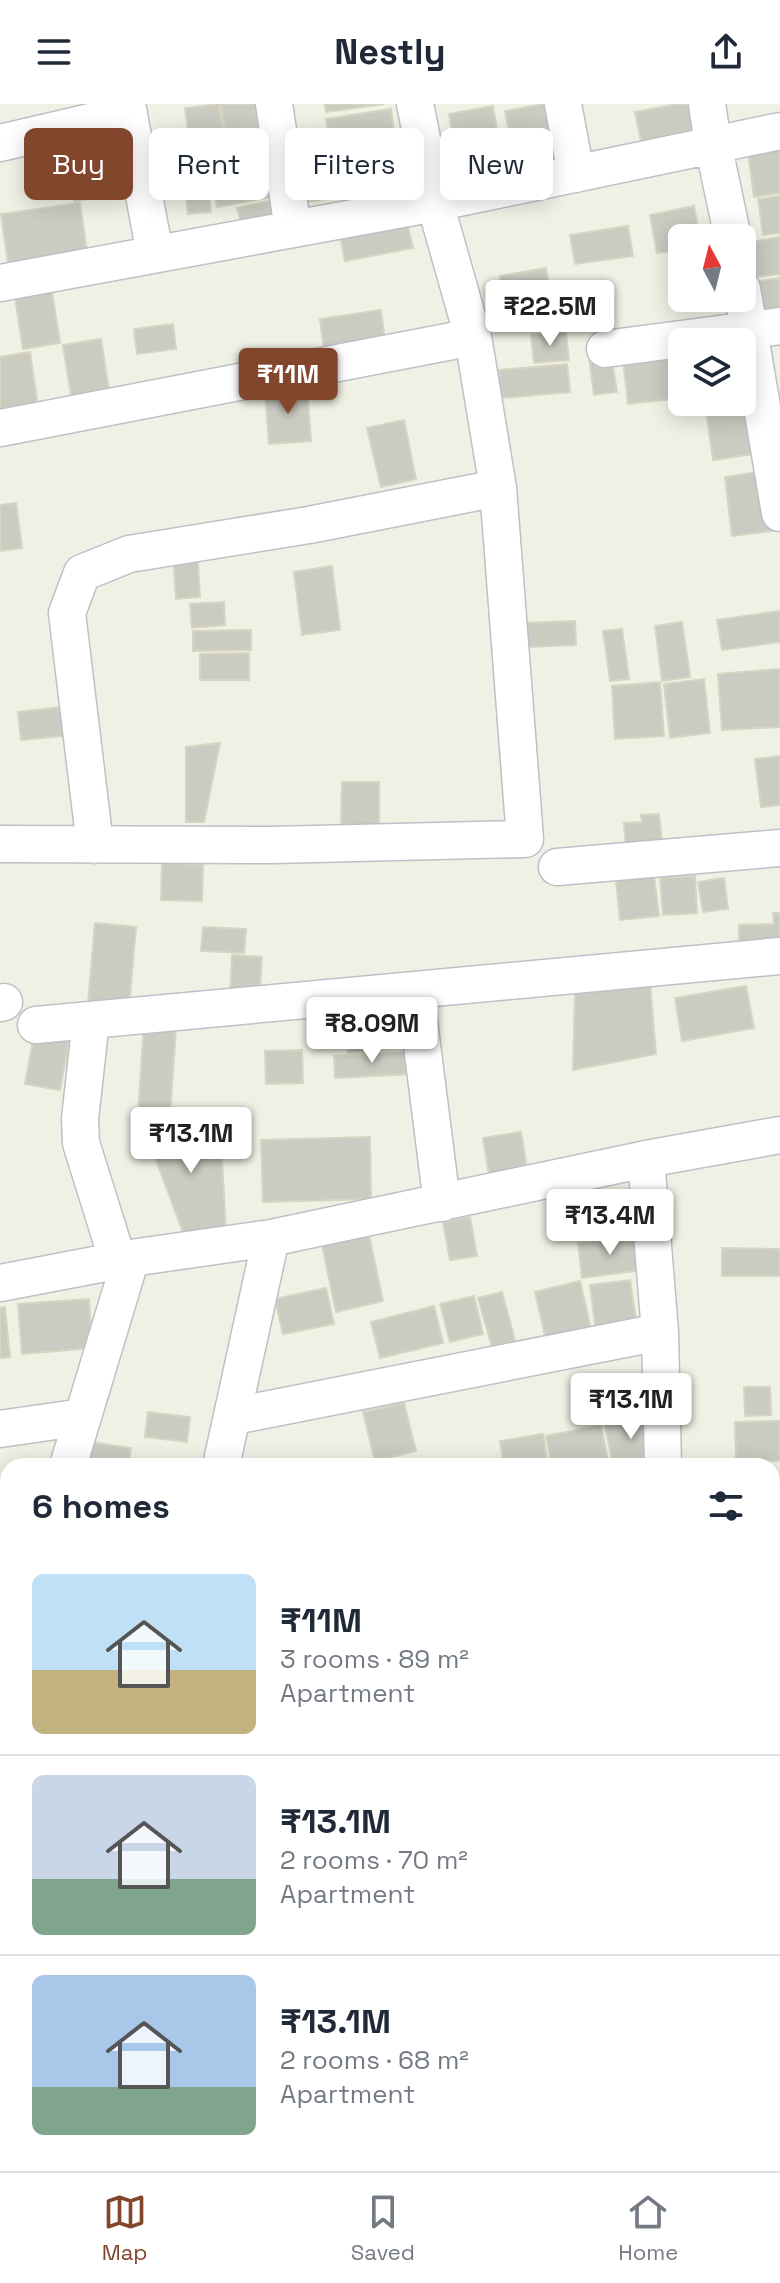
<!DOCTYPE html>
<meta charset="utf-8">
<style>
:root{--surface:#fff;--page:#f6f6f7;--text:#1f2937;--muted:#747a83;--line:#e0e1e3;--accent:#82462d}
body{margin:0;font-family:"Space Grotesk",sans-serif;background:var(--page);color:var(--text);height:100vh;display:flex;flex-direction:column;font-size:30px;white-space:nowrap}
*{box-sizing:border-box;margin:0}
p{font-size:26px;color:var(--muted)}
.icon{flex:none;width:44px;height:44px;fill:none;stroke:currentColor;stroke-width:2;stroke-linecap:round;stroke-linejoin:round}
.map{position:relative;flex:1;overflow:hidden}
.details{position:absolute;left:0px;top:1354px;width:780px;height:714px;display:flex;flex-direction:column;background:var(--surface);border-radius:24px 24px 0 0;box-shadow:0 4px 20px #0003}
.details>*{flex:none}
.top-card{position:absolute;left:24px;top:24px;width:732px;height:72px;display:flex;gap:16px}
.needle{width:52px;rotate:353deg}
.tools{position:absolute;left:668px;top:120px;display:grid;gap:16px}
.tools a{display:grid;place-items:center;width:88px;height:88px;border-radius:12px;background:var(--surface);box-shadow:0 4px 20px #0003;font-size:40px}
.price{position:absolute;translate:-50% -68px;padding:0 18px;border-radius:8px;background:#fff;color:#222;font-size:26px;line-height:52px;filter:drop-shadow(0 2px 4px #0008)}
.price::after{content:'';position:absolute;left:50%;top:48px;width:24px;height:18px;margin-left:-12px;background:inherit;clip-path:polygon(0 0,100% 0,50% 100%)}
.price.selected{background:var(--accent);color:#fff}
ul{padding:0;list-style:none}
li{display:flex;align-items:center;gap:24px;height:200px;padding:0 32px}
li+li{border-top:2px solid var(--line)}
li span{display:grid;place-items:center;flex:none;width:224px;height:160px;border-radius:12px;color:#555}
li>.icon{margin-inline-start:auto}
span .icon{width:96px;height:96px;fill:#fffc;stroke-width:1}
li b{font-size:34px}
h2{display:flex;justify-content:space-between;align-items:center;height:96px;padding:0 32px;font-size:34px}
.tag{padding:0 28px;border-radius:12px;background:var(--surface);box-shadow:0 4px 20px #0003;font-size:28px;line-height:72px}
.tag.selected{background:var(--accent);color:#fff}
header{display:flex;justify-content:space-between;align-items:center;height:104px;padding:0 32px;background:var(--surface);font-size:36px;font-weight:700}
.tab-bar{display:flex;justify-content:space-around;align-items:center;height:112px;border-top:2px solid var(--line);background:var(--surface);font-size:22px;color:var(--muted)}
.tab-bar a{display:grid;justify-items:center;gap:4px}
.tab-bar .selected{color:var(--accent)}
.map>svg:first-child{display:block}
.building{fill:#cbcbc2;stroke:#d6d5c2;stroke-width:2}
.lines{fill:none;stroke-linecap:round;stroke-linejoin:round}
.minor-casing{stroke:#bec0c7;stroke-width:39}
.minor{stroke:#fff;stroke-width:36}
</style>
<header><svg class="icon" aria-label="menu" viewBox="0 0 24 24"><path d="M4 6h16M4 12h16M4 18h16"/></svg>Nestly<svg class="icon" aria-label="share" viewBox="0 0 24 24"><path d="M12 15V3M7 8l5-5 5 5M5 13v7h14v-7"/></svg></header>
<div class="map">
<svg width="780" height="2067" viewBox="0 0 780 2067">
<rect width="100%" height="100%" fill="#f0f1e5"/>
<path class="building" d="M219 0 224 36 190 41 185 4Z
M221 0H255L259 32 226 36Z
M325 0H384L326 8Z
M543 0H555L570 58 517 68 505 7Z
M677 0H699L704 24 641 37 635 8Z
M493 2 505 70 461 77 449 10Z
M391 5 395 37 331 47 326 15Z
M115 32 124 89 74 97 69 70 75 69 70 39Z
M401 39 407 82 348 91 342 48Z
M780 43V89L754 93 748 48Z
M340 50 346 92 299 99 292 57Z
M265 61 272 93 217 103 211 72Z
M208 76 211 108 188 110 185 78Z
M780 92V129L763 131 758 95Z
M273 96 277 116 242 123 237 104Z
M80 99 87 148 8 159 1 110Z
M694 102 700 134H682V146L657 149 650 111Z
M407 118 413 144 345 157 340 131Z
M628 122 633 152 575 160 570 131Z
M780 133V170L749 174 744 139Z
M546 164 551 192 504 200 500 172Z
M780 174V207L753 211 748 179Z
M52 188 60 239 23 245 15 194Z
M381 206 385 236 324 246 320 215Z
M173 220 176 245 137 250 134 225Z
M566 228 569 256 534 259 531 231Z
M101 235 110 293 72 298 63 241Z
M30 248 38 303 0 308V253Z
M682 249V294L628 300 623 255Z
M611 250 617 288 594 291 589 253Z
M567 260 570 288 501 294 499 266Z
M307 283 311 337 269 340 265 287Z
M753 299 760 349 713 356 706 306Z
M404 316 416 375 381 383 367 324Z
M765 367 773 427 732 432 725 373Z
M16 399 22 444 0 447V401Z
M197 446 200 493 176 495 173 448Z
M332 462 340 526 302 531 294 468Z
M224 498 225 521 192 524 190 500Z
M780 507V538L722 546 717 516Z
M575 517 576 541 525 543 524 519Z
M682 518 690 573 662 577 655 522Z
M622 525 629 575 610 577 603 527Z
M251 526V546L193 547V527Z
M249 549V576H200V550Z
M780 565V623L722 626 718 570Z
M704 575 710 629 670 634 664 580Z
M660 578 664 632 615 635 612 582Z
M70 602 72 631 21 636 18 608Z
M220 639 204 718H186V643Z
M780 652V701L761 703 755 655Z
M342 678H379V725H341Z
M659 710 663 747 626 744 624 719 642 718 641 711Z
M162 759 203 761 202 797 161 796Z
M654 771 659 812 620 816 616 776Z
M695 772 697 809 663 811 660 774Z
M724 774 728 805 703 808 698 778Z
M773 809H780V845L739 846V821L774 820Z
M95 819 136 823 129 904 88 900Z
M203 823 246 825 244 849 201 847Z
M232 851 262 853 259 897 230 895Z
M650 879 656 950 573 966 575 886Z
M746 882 754 924 682 937 675 894Z
M376 908 379 947 348 949 345 910Z
M144 921 176 923 170 1013 138 1011Z
M34 931 69 937 60 986 25 980Z
M302 946 303 979 266 980 265 947Z
M409 948 411 970 335 974 334 952Z
M173 1014 221 1038 226 1127 184 1131 143 1021Z
M521 1028 528 1071 490 1077 483 1034Z
M370 1033 371 1095 263 1098 261 1036Z
M470 1113 477 1152 450 1156 443 1118Z
M369 1131 383 1197 336 1208 322 1141Z
M639 1132 643 1166 582 1174 578 1139Z
M722 1144 780 1145V1172H722Z
M630 1176 637 1223 596 1228 590 1181Z
M580 1177 592 1230 547 1240 535 1188Z
M326 1184 334 1220 283 1230 275 1195Z
M502 1188 515 1236 492 1243 478 1194Z
M474 1192 483 1230 450 1238 440 1200Z
M89 1195 92 1244 22 1250 18 1200Z
M434 1202 443 1239 380 1254 371 1218Z
M5 1203 10 1253 0 1254V1204Z
M744 1283H770L771 1311 745 1312Z
M404 1299 416 1347 375 1357 363 1308Z
M148 1308 190 1313 187 1338 145 1333Z
M648 1308 657 1362H613L604 1316Z
M780 1317V1357H736L735 1318Z
M601 1321 609 1362H552L546 1332Z
M543 1330 548 1362H504L500 1337Z
M90 1338 131 1344 128 1362H86Z
M772 1422H780V1464H772Z
M772 1484H780V1518H772Z
M8 1649V1717H2L0 1650Z
M772 1684H780V1713L772 1714Z
M780 1716V1748L772 1749V1717Z
M0 1742 8 1743V1841L0 1840Z"/>
<g class="lines">
<defs>
<path id="minor" d="M127 0 155 150
M274 0 293 125
M563 0 576 70
M707 0 713 40 733 134
M0 39 129 9
M0 179 435 99 780 27
M742 185 780 409
M605 245 780 222
M0 324 473 233
M0 740 272 741 525 735 498 384 473 233 435 99 415 0
M95 741 67 509 82 469 129 450 309 421 498 384
M557 763 780 744
M415 886 442 1099
M0 899 4 898
M91 916 80 1015 81 1039 118 1157
M36 921 780 852
M646 1055 660 1228 663 1362
M0 1179 131 1154 271 1134 646 1055 780 1031
M234 1312 660 1228
M0 1325 83 1313
M68 1362 131 1154
M221 1362 271 1134
M772 1592 780 1593
M0 1629H8
M0 1855H8
M772 1904 780 1905
M210 2067 211 2060"/>
</defs>
<use href="#minor" class="minor-casing"/>
<use href="#minor" class="minor"/>
</g>
</svg>
<div class="tools">
<a><svg class="needle" viewBox="-14 -14 28 28"><path d="M0-13l5 13h-10z" fill="#e53935"/><path d="M0 13l5-13h-10z" fill="#747a83"/></svg></a>
<a><svg class="icon" aria-label="layers" viewBox="0 0 24 24"><path d="M12 4l9 5-9 5-9-5zM3 14l9 5 9-5"/></svg></a>
</div>
<b class="price" style="left:550px;top:244px">₹22.5M</b>
<b class="price selected" style="left:288px;top:312px">₹11M</b>
<b class="price" style="left:372px;top:961px">₹8.09M</b>
<b class="price" style="left:191px;top:1071px">₹13.1M</b>
<b class="price" style="left:610px;top:1153px">₹13.4M</b>
<b class="price" style="left:631px;top:1337px">₹13.1M</b>
<div class="top-card">
<a class="tag selected">Buy</a>
<a class="tag">Rent</a>
<a class="tag">Filters</a>
<a class="tag">New</a>
</div>
<section class="details">
<h2>6 homes<svg class="icon" aria-label="filters" viewBox="0 0 24 24"><path d="M4 7h16M4 17h16"/><circle cx="9" cy="7" r="2"/><circle cx="15" cy="17" r="2"/></svg></h2>
<ul>
<li><span style="background:linear-gradient(#bfe0f5 60%,#c2b280 0)"><svg class="icon" aria-label="home" viewBox="0 0 24 24"><path d="M3 11l9-7 9 7M6 9v11h12V9"/></svg></span><div><b>₹11M</b><p>3 rooms · 89 m²</p><p>Apartment</p></div></li>
<li><span style="background:linear-gradient(#c9d6e8 65%,#7fa58c 0)"><svg class="icon" aria-label="home" viewBox="0 0 24 24"><path d="M3 11l9-7 9 7M6 9v11h12V9"/></svg></span><div><b>₹13.1M</b><p>2 rooms · 70 m²</p><p>Apartment</p></div></li>
<li><span style="background:linear-gradient(#a9c7e8 70%,#7fa58c 0)"><svg class="icon" aria-label="home" viewBox="0 0 24 24"><path d="M3 11l9-7 9 7M6 9v11h12V9"/></svg></span><div><b>₹13.1M</b><p>2 rooms · 68 m²</p><p>Apartment</p></div></li>
</ul>
</section>
</div>
<nav class="tab-bar">
<a class="selected"><svg class="icon" aria-label="map" viewBox="0 0 24 24"><path d="M3 6l6-2 6 2 6-2v14l-6 2-6-2-6 2zM9 4v14M15 6v14"/></svg>Map</a>
<a><svg class="icon" aria-label="saved" viewBox="0 0 24 24"><path d="M7 4h10v16l-5-4-5 4z"/></svg>Saved</a>
<a><svg class="icon" aria-label="home" viewBox="0 0 24 24"><path d="M3 11l9-7 9 7M6 9v11h12V9"/></svg>Home</a>
</nav>
